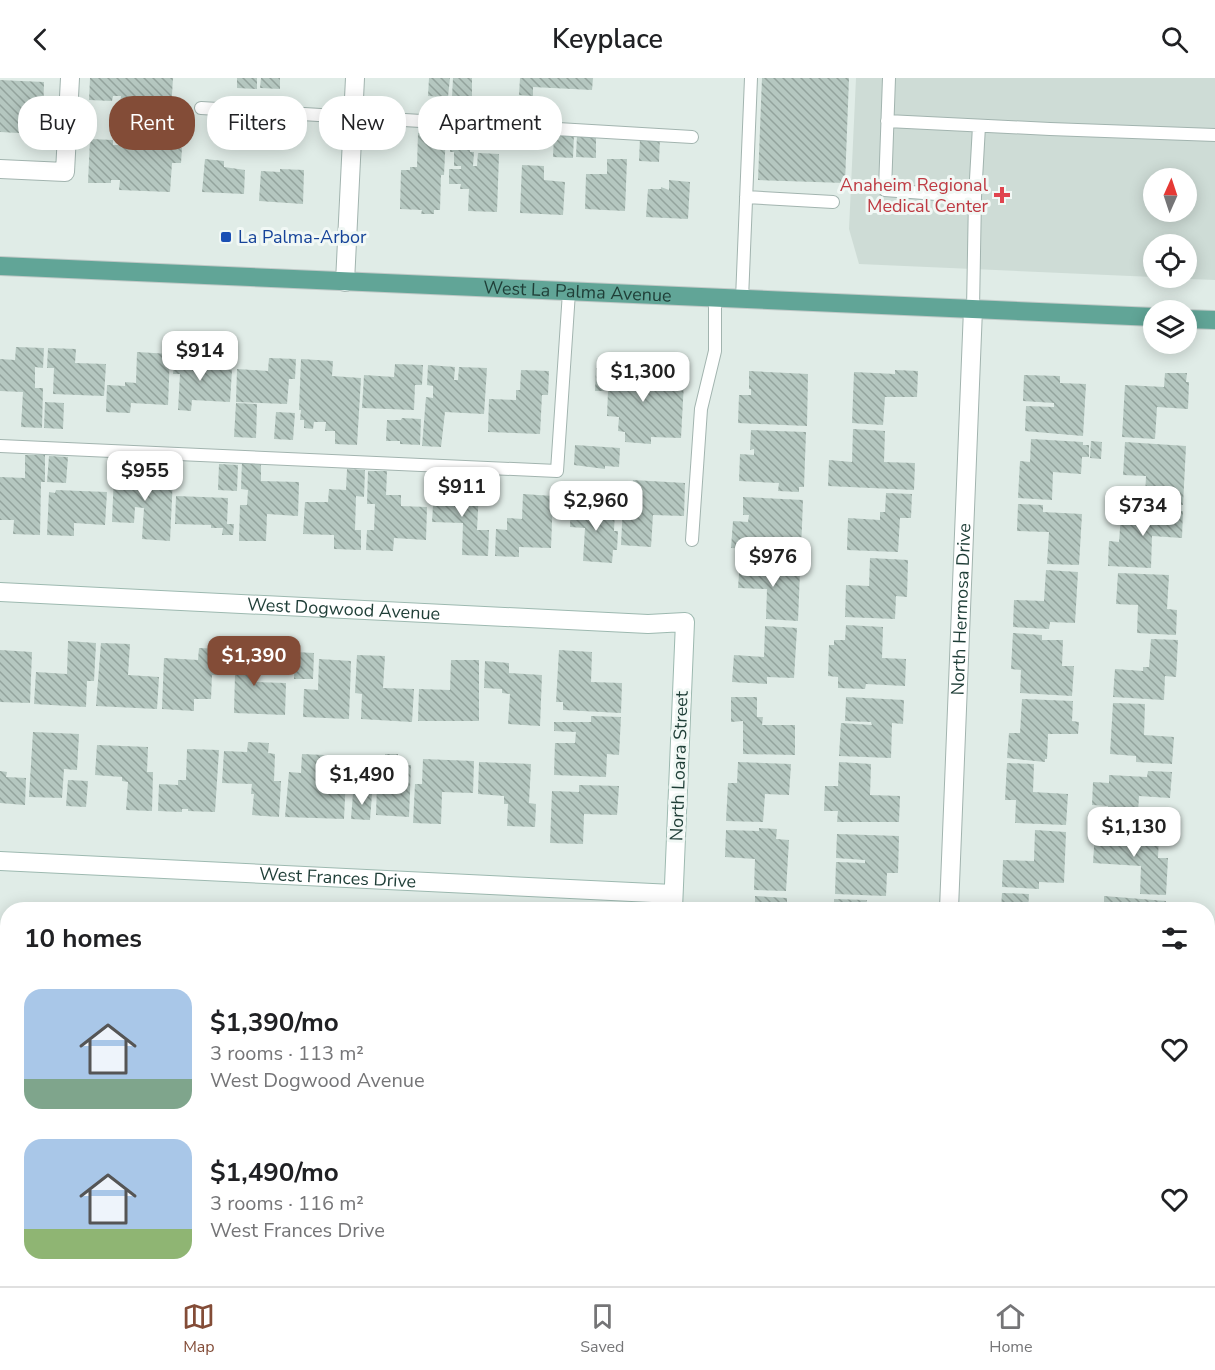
<!DOCTYPE html>
<meta charset="utf-8">
<style>
:root{--surface:#fff;--page:#f6f6f6;--text:#202124;--muted:#757577;--line:#e0e0e0;--accent:#834c37}
body{margin:0;font-family:"Nunito Sans",sans-serif;background:var(--page);color:var(--text);height:100vh;display:flex;flex-direction:column;font-size:22px;white-space:nowrap}
*{box-sizing:border-box;margin:0}
p{font-size:20px;color:var(--muted)}
.icon{flex:none;width:33px;height:33px;fill:none;stroke:currentColor;stroke-width:2;stroke-linecap:round;stroke-linejoin:round}
.map{position:relative;flex:1;overflow:hidden}
.details{position:absolute;left:0px;top:824px;width:1215px;height:386px;display:flex;flex-direction:column;background:var(--surface);border-radius:24px 24px 0 0;box-shadow:0 3px 15px #0003}
.details>*{flex:none}
.banner{position:absolute;left:18px;top:18px;width:600px;height:54px;display:flex;gap:12px}
.needle{width:39px;rotate:3deg}
.tools{position:absolute;left:1143px;top:90px;display:grid;gap:12px}
.tools a{display:grid;place-items:center;width:54px;height:54px;border-radius:50%;background:var(--surface);box-shadow:0 3px 15px #0003;font-size:30px}
.price{position:absolute;translate:-50% -51px;padding:0 14px;border-radius:12px;background:#fff;color:#222;font-size:20px;line-height:39px;filter:drop-shadow(0 2px 3px #0008)}
.price::after{content:'';position:absolute;left:50%;top:36px;width:18px;height:14px;margin-left:-9px;background:inherit;clip-path:polygon(0 0,100% 0,50% 100%)}
.price.selected{background:var(--accent);color:#fff}
ul{padding:0;list-style:none}
li{display:flex;align-items:center;gap:18px;height:150px;padding:0 24px}
li span{display:grid;place-items:center;flex:none;width:168px;height:120px;border-radius:18px;color:#555}
li>.icon{margin-inline-start:auto}
span .icon{width:72px;height:72px;fill:#fffc;stroke-width:1}
li b{font-size:26px}
h2{display:flex;justify-content:space-between;align-items:center;height:72px;padding:0 24px;font-size:26px}
.tag{padding:0 21px;border-radius:24px;background:var(--surface);box-shadow:0 3px 15px #0003;font-size:21px;line-height:54px}
.tag.selected{background:var(--accent);color:#fff}
header{display:flex;justify-content:space-between;align-items:center;height:78px;padding:0 24px;background:var(--surface);font-size:27px;font-weight:600}
.tabs{display:flex;justify-content:space-around;align-items:center;height:84px;border-top:2px solid var(--line);background:var(--surface);font-size:16px;color:var(--muted)}
.tabs a{display:grid;justify-items:center;gap:3px}
.tabs .selected{color:var(--accent)}
.map>svg:first-child{display:block}
.built{fill:#cedcd6;fill-rule:evenodd}
.building{fill:url(#building-back-hatch)}
.lines{fill:none;stroke-linecap:round;stroke-linejoin:round}
.lane-casing{stroke:#a2b4af;stroke-width:14}
.street-casing{stroke:#a2b4af;stroke-width:20}
.secondary-casing{stroke:#9db9b0;stroke-width:20}
.primary-casing{stroke:#c0c9c7;stroke-width:20}
.lane{stroke:#fff;stroke-width:12}
.street{stroke:#fff;stroke-width:18}
.secondary{stroke:#fff;stroke-width:18}
.primary{stroke:#61a597;stroke-width:18}
.health-dot{fill:#e0444e;stroke:#f1f8f5;stroke-width:2}
.transit-dot{fill:#1a4fb4;stroke:#f1f8f5;stroke-width:2}
.labels{text-anchor:middle;stroke-width:6;stroke-linejoin:round;paint-order:stroke}
.health-label{font-size:18px;fill:#be3a42;stroke:#f1f8f5;text-anchor:end}
.transit-label{font-size:18px;fill:#164399;stroke:#f1f8f5;text-anchor:start}
.street-label{font-size:18px;fill:#1f3e37;stroke:#f1f8f5}
</style>
<header><svg class="icon" aria-label="back" viewBox="0 0 24 24"><path d="M15 5l-7 7 7 7"/></svg>Keyplace<svg class="icon" aria-label="search" viewBox="0 0 24 24"><circle cx="10" cy="10" r="6"/><path d="M15 15l6 6"/></svg></header>
<div class="map">
<svg width="1215" height="1208" viewBox="0 0 1215 1208">
<defs>
<pattern id="building-back-hatch" width="6" height="6" patternUnits="userSpaceOnUse" patternTransform="scale(1.5)"><rect width="6" height="6" fill="#b5c7c0"/><path d="M-1 5l2 2M0 0l6 6M5-1l2 2" fill="none" stroke="#93a39d"/></pattern>
</defs>
<rect width="100%" height="100%" fill="#e0ece7"/>
<path class="built" d="M856 0H1215V202L1166 200H1186V166H1154L1153 199 859 186 849 151ZM1154 100H1186V134H1154Z"/>
<path class="building" d="M90 0H173L171 33 120 29 121 18H113L112 23 89 22Z
M237 0H257V11L237 10Z
M261 0H280V11L260 10Z
M429 0H450L448 19 428 18Z
M453 0H472V20L452 19Z
M520 0H593L592 12 533 9V18L519 17Z
M762 0H849L845 105 758 102Z
M0 2 44 4 43 42H37V56L0 54Z
M237 41 257 42 256 66 236 65Z
M261 42 280 43 279 66H259Z
M451 51H471L470 74H474L473 88H477L478 75 499 76 497 134 468 133 469 111H460L461 106H449V91H461V88H454V74H450Z
M146 55 173 56 172 70H182L181 85H172L170 114 119 112 120 102H111V105H88L90 61 113 62V67H122L123 57 146 58Z
M418 55 446 56 444 97H441L440 132H434V136H421L422 132 400 131 401 92H410V89H417Z
M554 55 574 56 573 80 553 79Z
M577 57H596V80L576 79Z
M640 59 660 60 659 84 639 83Z
M205 81 224 83V89L245 92 244 116 202 114Z
M607 81H627L625 133 585 131 586 96H607Z
M522 87 544 88V102L565 104 563 137 520 135Z
M280 91 304 92 303 126 259 123 261 93 280 94Z
M669 102 690 104 688 141 646 139 648 111H661V109L669 112Z
M16 269 44 270 43 290 35 289V310H43L42 350 21 349 23 314 0 313V281L15 282Z
M48 270 76 271 75 285 106 286 104 318 53 316 54 290H47Z
M137 274 170 276 168 327 131 325 130 335 106 334 107 307 125 308V304L136 305Z
M175 275 202 277 201 290 232 292 230 324 192 322 191 333 178 332 180 296H173Z
M269 280 296 281 295 301H289L287 326 236 324 237 291 268 293Z
M301 281 333 283 332 298 361 300 357 367 335 366V353H325L326 344H314L313 351 304 350V342H300L301 332H299Z
M395 286 423 287 422 307H415L414 332 362 330 364 297 394 299Z
M428 287 455 289 454 302H458L459 289 487 290 484 336 445 334 441 369 422 368 426 319 433 320V308L427 307Z
M596 290 660 293 659 302 684 304 681 360 651 359V366L625 364V354L618 353 619 339 607 338 608 313H595Z
M521 292 549 293 548 317H542L540 356 488 354 489 321 516 322V312H520Z
M895 292 918 293 917 319H885L883 347 852 345 854 294 895 296Z
M749 293 808 296 807 348 738 345 739 317H751V311H749Z
M1165 295H1187L1186 304H1189L1188 331 1157 329 1155 361 1122 359 1125 307 1164 309Z
M1024 297 1060 298V305L1086 306 1083 358 1025 353 1026 328 1054 329V325L1023 323Z
M45 324 64 325 63 351 44 350Z
M236 325 257 326 256 360 234 359Z
M276 334 295 335 293 362 274 361Z
M402 340 421 341 420 367 400 366V363H386L387 342H401Z
M853 351 885 353 884 384 915 385 914 412 828 408 829 382 852 384Z
M751 352 806 354 804 409H799V414L778 413 779 405 739 403 740 376 754 377V371L750 372Z
M1031 361 1083 364V367H1089V379H1082L1081 396 1053 394 1052 422 1018 420 1020 383 1030 384Z
M1091 363 1102 364 1101 381 1090 380Z
M1125 364 1186 368 1183 427 1156 425 1157 419H1145L1146 398 1123 397Z
M575 367 620 370 619 389 605 388V391L574 387Z
M25 377H45V404H41L40 457 13 456 14 442H0V399L25 400Z
M49 378 68 379 66 405 47 404Z
M242 383 261 384V403L299 404 298 438 267 436 266 463H239L240 427H247L248 412 241 411Z
M219 386 238 387 237 413 218 412Z
M150 388 169 389V399H173L170 463 142 461 144 430 135 429 134 445 112 444 114 396 150 398Z
M347 391 365 392 364 419 356 418 355 452H361V472L334 471V457L303 456 305 424H328L329 411 346 412Z
M368 393H387L386 417H401V428L427 429 426 462 394 460 393 473 366 472 367 452H374L375 426H367Z
M633 402 685 405 684 438 653 437 651 469 621 467 624 406H632Z
M434 411 479 413 477 452H489L488 478 462 477 463 445 432 444Z
M56 412 107 414 105 447 74 445V458L47 457 49 414 55 415Z
M886 415 912 416 911 440H900L898 474 847 472 848 440 880 442V434H885Z
M523 416 553 418 551 470 519 469V479L495 478 496 451 507 452V440L522 441Z
M176 418 228 420 227 446H234L233 457H222L223 450H211V447L175 446Z
M743 419 803 422 801 473 731 470 733 443 748 444 749 437H743Z
M571 424 591 425V431L615 432 614 453H618L617 472H613L612 485 583 483 585 450 570 449Z
M1018 426 1043 427V434L1082 436 1079 487 1047 486 1049 454 1017 453Z
M1147 432 1183 433 1182 460 1152 458 1151 490 1108 488 1109 463 1119 464 1121 437 1146 439Z
M870 480 908 482 907 519 896 518 895 541 845 539 846 507 869 508Z
M740 483 776 485 775 492 800 493 798 543 766 541 767 511 738 510Z
M1046 492 1078 494 1075 545 1050 544 1049 551 1013 549 1014 522 1044 523Z
M1118 495 1169 497 1167 531 1177 532 1176 557 1137 555 1138 527 1116 526Z
M846 547 883 549 882 580 906 581 905 608 866 606 865 611 838 610V599L828 598 829 567H834V562H845Z
M765 548 797 550 794 600 767 599V606L732 604 734 577 764 579Z
M1013 555 1042 557V562H1063L1062 588H1074L1072 618 1020 615 1021 592 1011 591Z
M1151 561 1178 562 1176 599 1165 598 1164 622 1113 619 1115 591 1143 593V589H1149Z
M68 563 96 565 94 603H87L86 629 34 626 36 594 67 596Z
M101 565 130 566 128 597 159 599 157 631 96 628Z
M199 570 223 571 222 597H212L211 621H194V633L162 631 164 580 198 582Z
M229 571 256 572 255 604 286 605 285 637 234 635 235 596 228 595Z
M0 572 32 574 30 625 0 624Z
M559 572 592 574 591 604 622 605 621 635 563 632V624H556Z
M295 574 314 575 313 601H294Z
M357 577 385 578 383 610 414 611 412 644 361 641 362 616 355 615Z
M319 581 351 583 349 641 303 639 304 611 318 612Z
M451 582H479V643H418L419 611 450 612Z
M485 583 509 585V595L542 597 540 648 508 646 510 616 502 615V611L484 610Z
M731 619H757V639H763L762 647H795V677L743 676V643L731 644Z
M846 619 904 622 903 646 892 645 891 680 839 678 841 645 872 647 871 644 845 643Z
M1022 621 1073 623 1072 643 1079 644 1078 656H1048L1047 681H1045V684L1007 680 1009 655H1020Z
M1113 625 1145 626 1144 657 1174 659 1172 686 1136 684V678L1110 676Z
M591 638 621 639 619 677 607 676 606 699 554 697 555 665H575L576 654 554 653V644H591Z
M33 654 79 656 77 692 64 691 62 720 29 719Z
M248 664 269 665 268 675 275 676 274 703H281L279 739 252 737 254 716H251L252 706 222 705 224 673 247 674Z
M97 667 148 669 147 694H153L152 733 126 732 128 704 122 703V699L95 697Z
M187 671 219 672 215 734 188 733V731H182V734L158 733 159 706 178 707V702H186Z
M302 676 347 678 344 741 285 739 289 694 301 695Z
M385 676H398V686L411 687 409 739 376 737 377 706 364 705 365 678 385 679Z
M423 681 474 683 473 715 442 714 441 746 413 745 415 706H422Z
M479 684 531 686 529 725 536 726 535 749 507 748 508 726H504V718L478 716Z
M738 684 791 686 789 717 765 716 763 744 726 743 728 705H737Z
M839 684 871 686 870 717 900 718 899 744H837L838 733H824L825 708H838Z
M1007 685 1034 686 1033 714 1068 716 1066 747 1015 745 1016 722H1005Z
M0 693 7 694 6 699 26 700 25 727 0 725Z
M1148 693 1172 694 1170 720 1139 718 1137 750 1107 749 1108 728 1092 727 1093 704 1109 705V697L1147 699Z
M68 702 88 703 86 729 66 728Z
M579 707 619 708 617 737 584 736 583 766 550 765 552 713 579 714Z
M353 715 372 716 370 742 351 741Z
M759 750 777 751 776 761 789 762 786 813 754 812 755 781 725 779 726 752 759 753Z
M1035 752 1066 754 1064 805 1039 804V811L1002 809 1003 782 1034 783Z
M1095 754 1159 757 1158 780H1168L1166 817 1140 816 1141 788 1093 785Z
M837 756 899 758 898 795H887L886 818 835 816 836 784 865 785V782L836 780Z
M1002 815 1029 816 1028 831H1001Z
M755 818 787 820V831H755Z
M1104 818 1166 823V831H1104Z
M834 821 867 822 866 831H834Z
M0 863H8V896L0 895Z
M0 929H6L8 933V997H0Z
M0 1135H8V1168L0 1167Z
M707 1202H769V1208H706Z
M817 1202H869V1208H817Z
M985 1202H1064L1063 1208H995V1205L985 1204Z
M1092 1202H1119V1208H1092Z"/>
<g class="lines">
<defs>
<path id="lane" d="M889 0 885 112 975 119 973 231
M201 30 692 59
M887 43 1050 51 1215 57
M746 119 833 124
M975 119 979 48
M742 221 751 0
M0 368 557 393 569 214
M692 462 701 331 715 273V220
M0 1205 75 1208"/>
<g id="street">
<path d="M0 91 65 94 70 0"/>
<path d="M345 204 355 0"/>
<path id="s1" d="M949 831 973 231"/>
<path d="M933 1208V1202"/>
</g>
<g id="secondary">
<path id="s2" d="M0 514 648 546 685 544 673 831"/>
<path id="s3" d="M0 783 673 816"/>
<path d="M0 1049 8 1050"/>
<path d="M657 1208V1202"/>
<path d="M1211 1208 1215 1119"/>
</g>
<g id="primary">
<path id="s4" d="M0 188 1154 239"/>
<path d="M1186 241 1215 242"/>
</g>
</defs>
<use href="#lane" class="lane-casing"/>
<use href="#street" class="street-casing"/>
<use href="#secondary" class="secondary-casing"/>
<use href="#primary" class="primary-casing"/>
<use href="#lane" class="lane"/>
<use href="#street" class="street"/>
<use href="#secondary" class="secondary"/>
<use href="#primary" class="primary"/>
</g>
<path class="health-dot" d="M999 108h6v6h6v6h-6v6h-6v-6h-6v-6h6z"/>
<rect class="transit-dot" x="220" y="153" width="12" height="12" rx="3"/>
<g class="labels">
<g class="health-label">
<text x="988" y="113">Anaheim Regional<tspan x="988" dy="21">Medical Center</tspan></text>
</g>
<g class="transit-label">
<text x="238" y="165">La Palma-Arbor</text>
</g>
<g class="street-label">
<text dy="6" stroke="none"><textPath href="#s4" startOffset="578">West La Palma Avenue</textPath></text>
<text dy="6" stroke="none"><textPath href="#s2" startOffset="344">West Dogwood Avenue</textPath></text>
<text dy="6" stroke="none"><textPath href="#s1" startOffset="300">North Hermosa Drive</textPath></text>
<text transform="translate(679 688) rotate(-88)" y="6">North Loara Street</text>
<text dy="6" stroke="none"><textPath href="#s3" startOffset="338">West Frances Drive</textPath></text>
</g>
</g>
</svg>
<div class="tools">
<a><svg class="needle" viewBox="-14 -14 28 28"><path d="M0-13l5 13h-10z" fill="#e53935"/><path d="M0 13l5-13h-10z" fill="#757577"/></svg></a>
<a><svg class="icon" aria-label="locate" viewBox="0 0 24 24"><circle cx="12" cy="12" r="6"/><path d="M12 2v4M12 18v4M2 12h4M18 12h4"/></svg></a>
<a><svg class="icon" aria-label="layers" viewBox="0 0 24 24"><path d="M12 4l9 5-9 5-9-5zM3 14l9 5 9-5"/></svg></a>
</div>
<b class="price" style="left:200px;top:304px">$914</b>
<b class="price" style="left:643px;top:325px">$1,300</b>
<b class="price" style="left:145px;top:424px">$955</b>
<b class="price" style="left:462px;top:440px">$911</b>
<b class="price" style="left:596px;top:454px">$2,960</b>
<b class="price" style="left:1143px;top:459px">$734</b>
<b class="price" style="left:773px;top:510px">$976</b>
<b class="price selected" style="left:254px;top:609px">$1,390</b>
<b class="price" style="left:362px;top:728px">$1,490</b>
<b class="price" style="left:1134px;top:780px">$1,130</b>
<div class="banner">
<a class="tag">Buy</a>
<a class="tag selected">Rent</a>
<a class="tag">Filters</a>
<a class="tag">New</a>
<a class="tag">Apartment</a>
</div>
<section class="details">
<h2>10 homes<svg class="icon" aria-label="filters" viewBox="0 0 24 24"><path d="M4 7h16M4 17h16"/><circle cx="9" cy="7" r="2"/><circle cx="15" cy="17" r="2"/></svg></h2>
<ul>
<li><span style="background:linear-gradient(#a9c7e8 75%,#7fa58c 0)"><svg class="icon" aria-label="home" viewBox="0 0 24 24"><path d="M3 11l9-7 9 7M6 9v11h12V9"/></svg></span><div><b>$1,390/mo</b><p>3 rooms · 113 m²</p><p>West Dogwood Avenue</p></div><svg class="icon" aria-label="heart" viewBox="0 0 24 24"><path d="M12 20l-8-8c-3-5 5-10 8-4 3-6 11-1 8 4z"/></svg></li>
<li><span style="background:linear-gradient(#a9c7e8 75%,#8fb573 0)"><svg class="icon" aria-label="home" viewBox="0 0 24 24"><path d="M3 11l9-7 9 7M6 9v11h12V9"/></svg></span><div><b>$1,490/mo</b><p>3 rooms · 116 m²</p><p>West Frances Drive</p></div><svg class="icon" aria-label="heart" viewBox="0 0 24 24"><path d="M12 20l-8-8c-3-5 5-10 8-4 3-6 11-1 8 4z"/></svg></li>
</ul>
</section>
</div>
<nav class="tabs">
<a class="selected"><svg class="icon" aria-label="map" viewBox="0 0 24 24"><path d="M3 6l6-2 6 2 6-2v14l-6 2-6-2-6 2zM9 4v14M15 6v14"/></svg>Map</a>
<a><svg class="icon" aria-label="saved" viewBox="0 0 24 24"><path d="M7 4h10v16l-5-4-5 4z"/></svg>Saved</a>
<a><svg class="icon" aria-label="home" viewBox="0 0 24 24"><path d="M3 11l9-7 9 7M6 9v11h12V9"/></svg>Home</a>
</nav>
